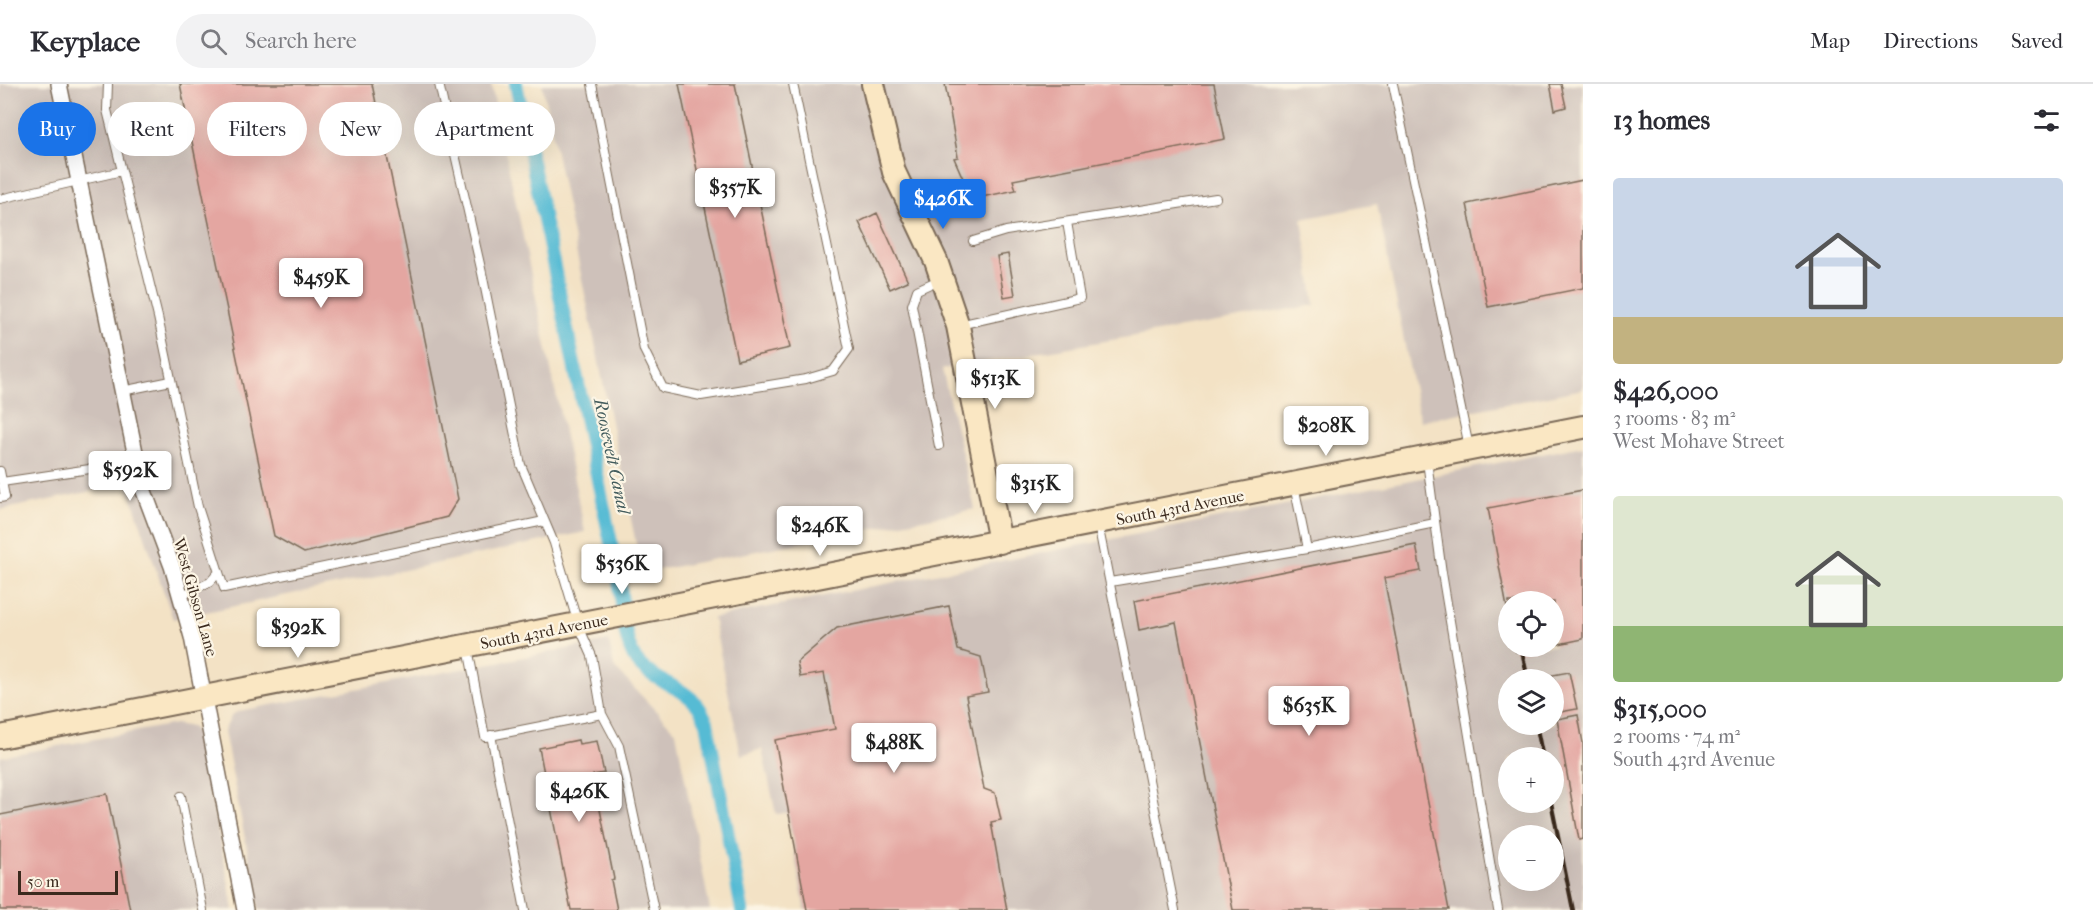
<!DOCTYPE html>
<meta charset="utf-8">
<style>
:root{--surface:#fff;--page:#f2f2f3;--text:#2b2b33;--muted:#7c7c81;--line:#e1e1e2;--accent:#1a73e8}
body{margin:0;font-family:"IM FELL French Canon",serif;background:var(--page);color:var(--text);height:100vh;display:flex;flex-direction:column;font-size:22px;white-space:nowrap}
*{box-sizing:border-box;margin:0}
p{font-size:20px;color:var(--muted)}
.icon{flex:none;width:33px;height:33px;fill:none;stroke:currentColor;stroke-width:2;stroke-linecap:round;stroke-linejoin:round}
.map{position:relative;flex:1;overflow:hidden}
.details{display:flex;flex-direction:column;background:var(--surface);width:510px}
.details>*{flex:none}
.banner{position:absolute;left:18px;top:18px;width:570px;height:54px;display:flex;gap:12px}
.controls{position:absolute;left:1498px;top:507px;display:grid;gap:12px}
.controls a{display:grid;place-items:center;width:66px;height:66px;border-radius:50%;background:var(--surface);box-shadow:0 6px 24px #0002;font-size:30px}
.scale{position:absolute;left:18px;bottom:15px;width:100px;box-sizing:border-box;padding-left:6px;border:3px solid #3b2a1e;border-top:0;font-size:16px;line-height:21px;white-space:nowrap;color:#3b2a1e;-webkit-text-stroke:4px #fcf5e5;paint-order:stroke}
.price{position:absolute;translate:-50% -51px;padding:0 14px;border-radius:6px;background:#fff;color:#222;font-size:20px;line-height:39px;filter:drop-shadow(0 2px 3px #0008)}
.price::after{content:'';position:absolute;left:50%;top:36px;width:18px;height:14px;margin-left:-9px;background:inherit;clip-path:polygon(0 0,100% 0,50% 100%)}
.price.current{background:var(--accent);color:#fff}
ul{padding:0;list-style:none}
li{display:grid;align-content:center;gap:12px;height:318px;padding:0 30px}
li span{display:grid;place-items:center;height:186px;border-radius:6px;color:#555}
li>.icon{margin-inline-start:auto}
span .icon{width:108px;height:108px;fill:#fffc;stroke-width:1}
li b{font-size:26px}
h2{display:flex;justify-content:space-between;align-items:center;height:72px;padding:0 30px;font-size:26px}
.tag{padding:0 21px;border-radius:27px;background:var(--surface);box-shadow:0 6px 24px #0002;font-size:21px;line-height:54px}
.tag.current{background:var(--accent);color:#fff}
header{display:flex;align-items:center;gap:36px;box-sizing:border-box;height:84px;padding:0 30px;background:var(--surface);border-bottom:2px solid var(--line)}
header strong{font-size:28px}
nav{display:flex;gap:33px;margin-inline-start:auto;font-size:21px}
.search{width:420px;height:54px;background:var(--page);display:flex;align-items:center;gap:15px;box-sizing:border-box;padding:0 21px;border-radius:33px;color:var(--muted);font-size:22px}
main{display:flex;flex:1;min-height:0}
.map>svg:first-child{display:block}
.industrial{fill:#cec1ba;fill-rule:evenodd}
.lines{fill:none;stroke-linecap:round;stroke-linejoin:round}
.canal{stroke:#56bbd4;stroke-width:14}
.building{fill:#e4a6a1}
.lane-casing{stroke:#7b6a58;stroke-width:10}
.street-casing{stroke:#7b6a58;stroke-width:18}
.secondary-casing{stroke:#7b6a58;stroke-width:26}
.lane{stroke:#fff;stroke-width:8}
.street{stroke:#fff;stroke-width:15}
.secondary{stroke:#fae7c3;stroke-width:22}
.rail{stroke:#3b2a1e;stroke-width:4}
.labels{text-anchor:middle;stroke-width:4.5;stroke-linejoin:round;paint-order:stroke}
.street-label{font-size:16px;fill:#3b2a1e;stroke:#fcf5e5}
.water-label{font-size:18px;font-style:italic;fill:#445d5e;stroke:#fcf5e5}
</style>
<header>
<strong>Keyplace</strong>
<div class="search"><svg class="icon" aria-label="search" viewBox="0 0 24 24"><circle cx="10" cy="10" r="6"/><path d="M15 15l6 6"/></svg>Search here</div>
<nav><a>Map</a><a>Directions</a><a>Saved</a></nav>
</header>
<main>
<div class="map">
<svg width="1583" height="826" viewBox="0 0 1583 826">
<rect width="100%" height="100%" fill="#fcf5e5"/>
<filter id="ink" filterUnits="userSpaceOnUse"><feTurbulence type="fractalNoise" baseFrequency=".0167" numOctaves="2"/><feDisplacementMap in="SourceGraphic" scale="12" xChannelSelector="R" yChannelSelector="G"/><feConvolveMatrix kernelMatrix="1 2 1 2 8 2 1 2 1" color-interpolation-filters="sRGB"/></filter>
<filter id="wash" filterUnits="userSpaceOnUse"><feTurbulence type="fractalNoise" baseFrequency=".008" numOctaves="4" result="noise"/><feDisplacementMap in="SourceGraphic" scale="24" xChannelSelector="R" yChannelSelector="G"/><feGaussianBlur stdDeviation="1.35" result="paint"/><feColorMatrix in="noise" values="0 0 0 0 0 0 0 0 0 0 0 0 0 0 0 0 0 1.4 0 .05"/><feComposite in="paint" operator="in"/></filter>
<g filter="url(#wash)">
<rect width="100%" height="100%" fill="#f3e2c5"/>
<path class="industrial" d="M0 0H491L585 448 173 535 127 400 0 426Z
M542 0H1583V305L1420 337 1377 120 1302 135 1315 221 942 285 975 425 642 489Z
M1583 362V826H805L787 729 776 730 762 665 741 671 713 534ZM1509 518H1554V562H1509ZM1509 596H1554V640H1509ZM1509 674H1554V718H1509ZM1509 752H1554V796H1509Z
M609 557 614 583 676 648 710 826H259L224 647 232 631 239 627Z
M175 640 192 643 199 651 234 826H0V673Z"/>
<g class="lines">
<path class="canal" d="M516 0 620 502C623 524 623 551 633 571 645 596 682 600 698 622 702 627 704 633 707 638L742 826"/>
</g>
<g id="blocks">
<path class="building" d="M180 0H372L458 415 447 433 304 469 274 452Z
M679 0H735L790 264 737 276Z
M945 0H1214L1225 55 1013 96 1016 106 972 115 954 74 958 73Z
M1550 0H1561L1566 23 1555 26Z
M1583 96V204L1488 223 1467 120Z
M877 129 908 197 890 205 859 138Z
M1008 170 1015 211 1004 213 997 172Z
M1583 406V555L1554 561V518H1509L1508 529 1488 424Z
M1416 461 1421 487 1384 494 1449 826H1233L1176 538 1139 546 1134 517Z
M949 522 958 566 981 573 988 608 966 612 984 705 995 709 1001 736 991 738 1007 826H807L775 656 835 645 824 589 800 593 797 578 837 544Z
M1514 562H1538V564L1516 568Z
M1569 588 1577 625 1555 629 1554 596H1548L1547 592Z
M1578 631 1583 659V755L1579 756 1557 635Z
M578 656 579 660 597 657 604 689 593 691 614 795 611 796 617 826H571L539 664Z
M107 710 130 826H0V731Z"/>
</g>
</g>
<g filter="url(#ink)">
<use href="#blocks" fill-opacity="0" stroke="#7b6a58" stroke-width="1.5"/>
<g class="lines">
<defs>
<path id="lane" d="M108 0 107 26 158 233 198 423 224 504 544 437
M439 0 482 189 521 381 554 459 578 540 592 572 602 630 485 653 468 564
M592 0 644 266 663 304 701 312 806 295 833 287 849 265 793 0
M1393 0 1469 363
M0 115 122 87
M973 157 1006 147 1216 114
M959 241 1080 214 1067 138
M122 307 171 297
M939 362 912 221 917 206 941 195
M1427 377 1442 489 1498 826
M0 387 5 413 0 414
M2 398 137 378
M1294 401 1307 465
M1098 440 1175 826
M1110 498 1307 465 1435 439
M180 512 210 498 218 489
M602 630 619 662 654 826
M491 651 525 826
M181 712 203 826"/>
<path id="street" d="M59 0 142 402 172 482 192 553 245 826"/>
<path id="secondary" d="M873 0 894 88 936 177 958 242 1000 458
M0 653 1583 343"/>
</defs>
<use href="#lane" class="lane-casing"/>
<use href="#street" class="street-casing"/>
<use href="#secondary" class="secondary-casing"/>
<use href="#lane" class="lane"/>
<use href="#street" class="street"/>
<use href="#secondary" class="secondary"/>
<path class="rail" d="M1522 567 1528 596
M1536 640 1543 674
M1551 718 1573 826"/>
</g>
</g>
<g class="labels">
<g class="street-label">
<text transform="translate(1180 423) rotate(-11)" y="6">South 43rd Avenue</text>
<text transform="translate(196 513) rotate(74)" y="6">West Gibson Lane</text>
<text transform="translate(544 547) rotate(-11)" y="6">South 43rd Avenue</text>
</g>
<g class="water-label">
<text transform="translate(612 372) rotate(78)" y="6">Roosevelt Canal</text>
</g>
</g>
</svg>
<div class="controls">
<a><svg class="icon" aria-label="locate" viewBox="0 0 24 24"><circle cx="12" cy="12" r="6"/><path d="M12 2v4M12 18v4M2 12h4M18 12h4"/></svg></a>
<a><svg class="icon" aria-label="layers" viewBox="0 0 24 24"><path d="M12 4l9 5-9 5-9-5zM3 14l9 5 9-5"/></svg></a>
<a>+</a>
<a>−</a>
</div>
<div class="scale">50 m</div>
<b class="price" style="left:735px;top:135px">$357K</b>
<b class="price current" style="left:943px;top:146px">$426K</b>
<b class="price" style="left:321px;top:225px">$459K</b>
<b class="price" style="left:995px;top:326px">$513K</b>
<b class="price" style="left:1326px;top:373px">$208K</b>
<b class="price" style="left:130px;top:418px">$592K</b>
<b class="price" style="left:1035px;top:431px">$315K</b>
<b class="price" style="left:820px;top:473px">$246K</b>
<b class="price" style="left:622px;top:511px">$536K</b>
<b class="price" style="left:298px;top:575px">$392K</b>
<b class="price" style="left:1309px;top:653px">$635K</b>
<b class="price" style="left:894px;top:690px">$488K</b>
<b class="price" style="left:579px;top:739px">$426K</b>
<div class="banner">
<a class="tag current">Buy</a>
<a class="tag">Rent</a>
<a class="tag">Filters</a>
<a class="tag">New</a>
<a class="tag">Apartment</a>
</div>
</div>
<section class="details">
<h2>13 homes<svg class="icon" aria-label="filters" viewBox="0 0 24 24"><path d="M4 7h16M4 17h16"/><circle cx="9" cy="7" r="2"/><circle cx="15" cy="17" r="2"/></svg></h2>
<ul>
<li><span style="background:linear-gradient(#c9d6e8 75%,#c2b280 0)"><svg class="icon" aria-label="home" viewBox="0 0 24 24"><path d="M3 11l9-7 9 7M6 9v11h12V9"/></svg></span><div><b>$426,000</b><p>3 rooms · 83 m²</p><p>West Mohave Street</p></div></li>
<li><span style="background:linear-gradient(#dfe7d0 70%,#8fb573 0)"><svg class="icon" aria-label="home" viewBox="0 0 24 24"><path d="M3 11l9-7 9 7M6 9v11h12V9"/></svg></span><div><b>$315,000</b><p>2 rooms · 74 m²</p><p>South 43rd Avenue</p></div></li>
</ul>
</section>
</main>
